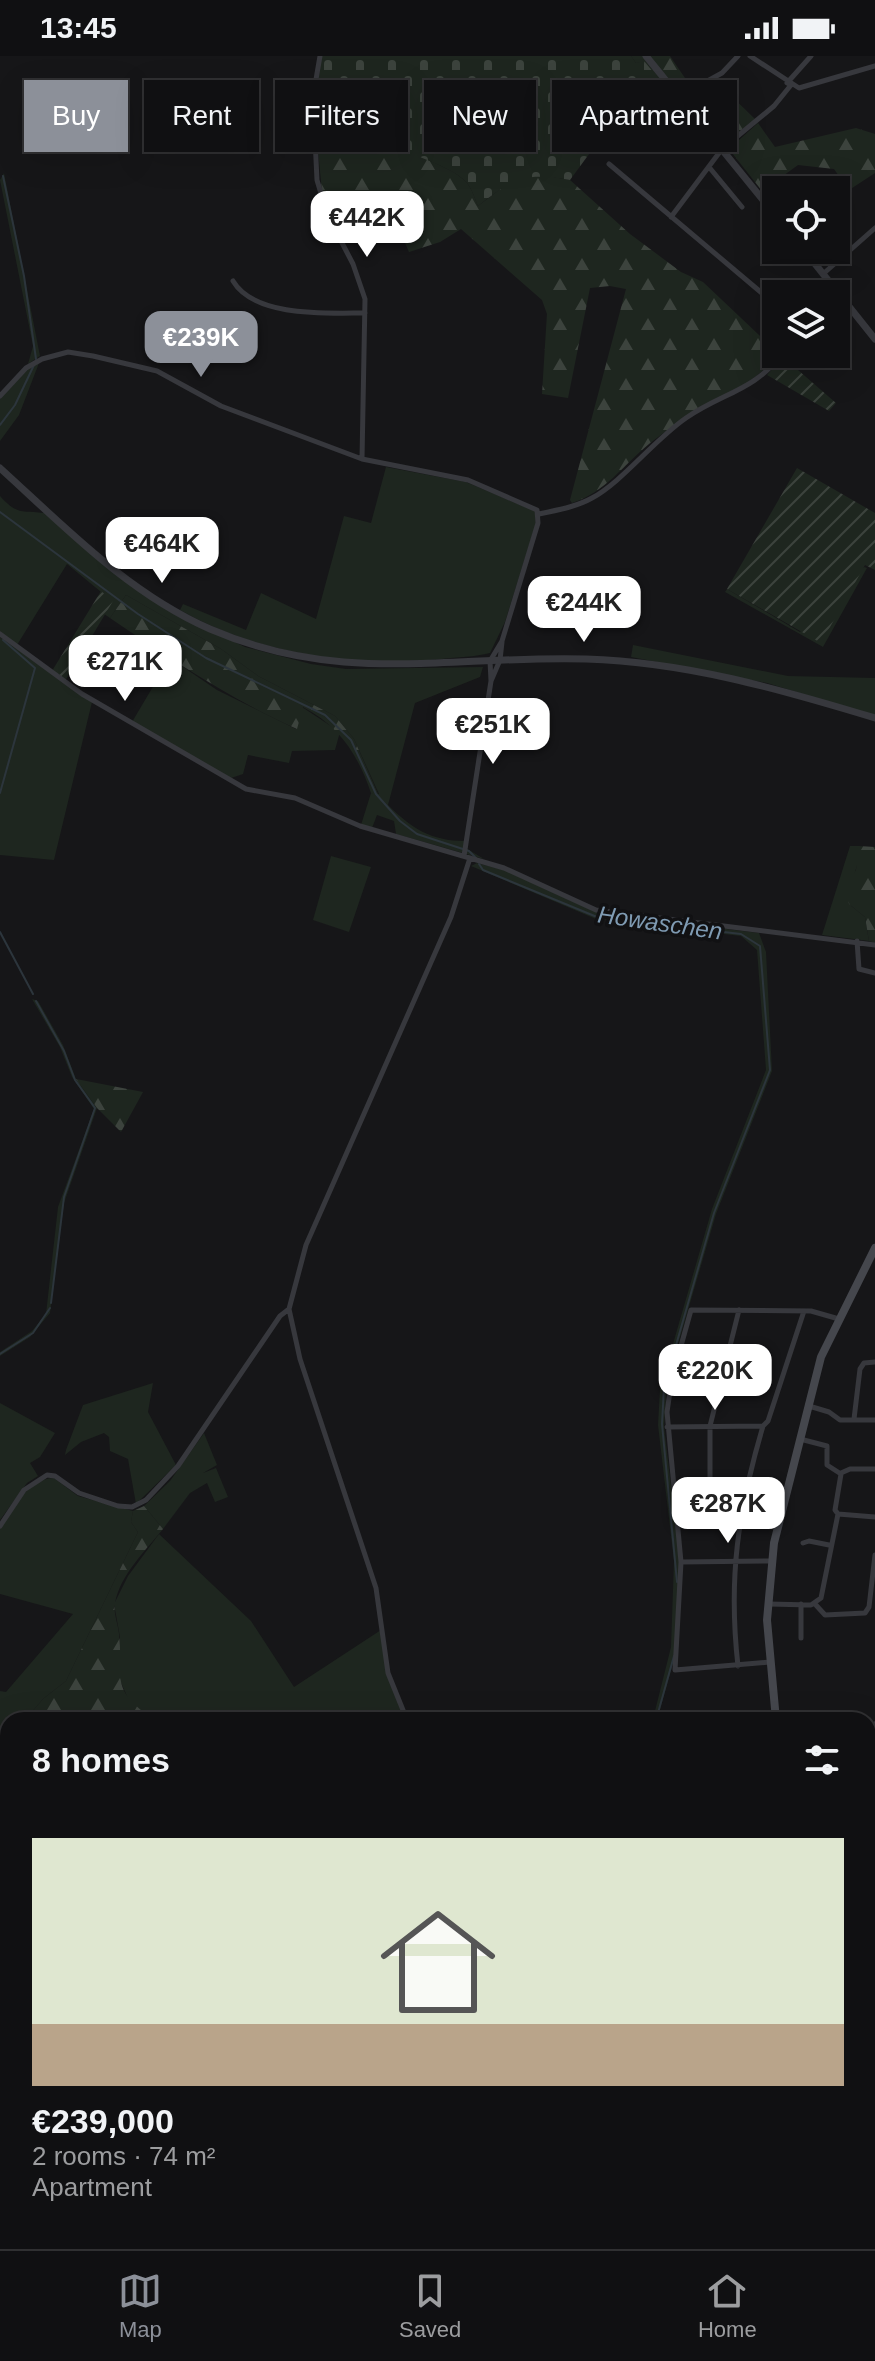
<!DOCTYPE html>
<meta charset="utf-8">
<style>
:root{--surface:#101012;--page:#1e1e20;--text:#f1f3f6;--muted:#9c9d9f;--line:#303032;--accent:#8c9099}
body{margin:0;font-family:Helvetica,sans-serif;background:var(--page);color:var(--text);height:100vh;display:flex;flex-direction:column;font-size:30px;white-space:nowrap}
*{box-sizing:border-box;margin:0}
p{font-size:26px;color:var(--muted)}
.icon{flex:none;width:44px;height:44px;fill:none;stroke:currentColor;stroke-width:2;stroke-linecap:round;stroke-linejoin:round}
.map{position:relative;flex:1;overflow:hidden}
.panel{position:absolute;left:0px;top:1656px;width:876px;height:538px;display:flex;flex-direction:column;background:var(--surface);border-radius:24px 24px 0 0;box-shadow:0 8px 32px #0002,0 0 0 2px var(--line)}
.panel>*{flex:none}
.guide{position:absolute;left:24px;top:24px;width:828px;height:72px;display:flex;gap:16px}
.tools{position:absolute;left:762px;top:120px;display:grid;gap:16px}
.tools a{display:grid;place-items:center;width:88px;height:88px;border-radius:0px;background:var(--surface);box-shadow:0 8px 32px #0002,0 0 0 2px var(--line);font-size:40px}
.price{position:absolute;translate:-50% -68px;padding:0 18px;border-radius:16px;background:#fff;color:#222;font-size:26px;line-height:52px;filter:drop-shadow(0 2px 4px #0008)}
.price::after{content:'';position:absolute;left:50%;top:48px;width:24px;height:18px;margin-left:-12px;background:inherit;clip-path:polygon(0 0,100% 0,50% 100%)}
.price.selected{background:var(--accent);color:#fff}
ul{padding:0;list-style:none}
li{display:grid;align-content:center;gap:16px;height:424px;padding:0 32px}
li span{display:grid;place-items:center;height:248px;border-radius:0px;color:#555}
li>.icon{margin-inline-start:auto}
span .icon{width:144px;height:144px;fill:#fffc;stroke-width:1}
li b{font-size:34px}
h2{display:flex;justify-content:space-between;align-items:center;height:96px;padding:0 32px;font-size:34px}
.chip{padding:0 28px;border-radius:0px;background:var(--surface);box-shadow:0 8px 32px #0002,0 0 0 2px var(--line);font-size:28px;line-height:72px}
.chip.selected{background:var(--accent);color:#fff}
.status{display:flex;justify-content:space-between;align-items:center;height:56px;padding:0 40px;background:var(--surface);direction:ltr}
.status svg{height:22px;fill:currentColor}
.menu{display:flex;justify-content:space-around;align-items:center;height:112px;border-top:2px solid var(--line);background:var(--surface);font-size:22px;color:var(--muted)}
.menu a{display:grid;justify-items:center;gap:4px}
.menu .selected{color:var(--accent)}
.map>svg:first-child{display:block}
.grass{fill:#1e261f}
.forest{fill:url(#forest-firs)}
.cemetery{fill:url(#cemetery-stones)}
.garden{fill:url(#garden-furrows)}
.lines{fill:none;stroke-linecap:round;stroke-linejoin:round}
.stream{stroke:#2c353c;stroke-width:2}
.minor{stroke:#37383d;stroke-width:5}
.tertiary{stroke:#37383d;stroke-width:7}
.secondary{stroke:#45474d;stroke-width:8}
.labels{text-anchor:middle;stroke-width:7;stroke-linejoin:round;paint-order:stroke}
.water-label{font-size:24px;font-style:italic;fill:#7f9bb3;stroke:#111113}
</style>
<div class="status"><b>13:45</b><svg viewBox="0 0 49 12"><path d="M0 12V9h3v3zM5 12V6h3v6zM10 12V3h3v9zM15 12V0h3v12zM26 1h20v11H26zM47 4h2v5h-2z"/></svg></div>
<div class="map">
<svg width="875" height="2193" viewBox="0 0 875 2193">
<defs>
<pattern id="forest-firs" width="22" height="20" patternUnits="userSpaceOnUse" patternTransform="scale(2)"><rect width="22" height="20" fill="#1e261f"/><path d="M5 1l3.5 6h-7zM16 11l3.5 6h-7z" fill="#3c433d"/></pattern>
<pattern id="cemetery-stones" width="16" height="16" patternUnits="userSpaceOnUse" patternTransform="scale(2)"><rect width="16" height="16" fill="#1e261f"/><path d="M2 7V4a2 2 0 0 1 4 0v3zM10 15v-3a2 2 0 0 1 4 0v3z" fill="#3c433d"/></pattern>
<pattern id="garden-furrows" width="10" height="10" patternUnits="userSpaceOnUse" patternTransform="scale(2)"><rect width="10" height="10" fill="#1e261f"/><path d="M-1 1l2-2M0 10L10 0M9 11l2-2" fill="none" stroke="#3c433d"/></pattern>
</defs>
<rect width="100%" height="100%" fill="#161618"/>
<path class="grass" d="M4 117 40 300 28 308 33 290 0 124Z
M39 307 19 359 0 385V343L29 312Z
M386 411 466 426 535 455 536 467 505 566 490 597C475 601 458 601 442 603 352 611 260 599 180 554L183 548 246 574 261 537 316 563 344 460 371 467Z
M0 440C18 460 22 454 44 457L161 550 245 591 311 608 346 613 483 611 480 621 415 647 388 749C411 772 431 785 465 785L464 791 484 803 396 778 394 765 377 759 372 772 361 769 371 737 379 738 354 683 335 660 258 620 221 593 126 539 110 562 104 558 112 545 67 508 17 589 0 576Z
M864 511 867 512 823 591 725 536 727 533 800 576Z
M0 581 92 646 54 804 0 799Z
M633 589 788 620 875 622V660L767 627 631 601Z
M170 602 217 634 296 673 302 651 340 676 335 694 292 695 289 707 248 699 243 718 228 723 132 666Z
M850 790H859C860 813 849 824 849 848L865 861 869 885 822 879Z
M331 800 371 811 349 876 313 864Z
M477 807 504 814 598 857 759 877 766 896 772 1015 716 1158 667 1326 664 1371 680 1506 677 1593 657 1664H563L564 1656 655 1655 671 1591 674 1505 658 1369 660 1333 712 1153 766 1014 757 894 741 880 596 863 471 810Z
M32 943 38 945 63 989 76 1023 97 1052 64 1147 50 1257 30 1281 0 1300V1296L32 1275 46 1258 58 1151 94 1053 72 1021 60 991Z
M153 1327 148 1356 176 1409 136 1448 128 1403 110 1395 109 1381 104 1377 81 1386 65 1399 66 1394 83 1349Z
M0 1347 55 1377 40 1401 30 1407 38 1420 27 1427 0 1464Z
M204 1377 217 1409 203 1417 216 1412 228 1441 215 1446 207 1427 190 1437 163 1473 144 1450 170 1425Z
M54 1422 78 1440 133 1455 131 1466 138 1476 66 1625 43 1643 25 1664H8V1693L0 1712V1635L6 1636 73 1558 0 1538C0 1519 0 1492 0 1473 5 1454 34 1421 54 1422Z
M159 1478 251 1565 294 1631 381 1574 387 1617 405 1664H154L131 1649 122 1629 117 1614 120 1581 114 1548 128 1520Z"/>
<path class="forest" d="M631 0H670L689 28 674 41 644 6 636 7Z
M719 28 756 64 723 87 687 41 695 36 699 39Z
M315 62 374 64C395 101 447 104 467 127 472 133 475 143 478 150L511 125 535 118 570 124 630 178 681 216 703 226 779 298C745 339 691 354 649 388 622 410 606 436 572 447L570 444 626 233 610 230 590 232 568 342 542 338 547 258 542 244 461 173 440 186 409 196 396 166 371 136H322Z
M758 67 775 91 856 72 875 78V117L849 134 834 113 798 109 762 135 729 93Z
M126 539 221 593 258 620 335 660 354 683 379 740 371 737C358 698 339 670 303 651L297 673C230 643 171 603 110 562Z
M859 790 875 791V887L869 885 865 861 849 848 845 834 856 814Z
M76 1023 143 1036 121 1076 97 1052Z
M144 1450 163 1473C146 1494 120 1519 115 1547 113 1556 118 1568 119 1578 124 1625 108 1631 154 1664H25L43 1643 66 1625 138 1476 131 1466 133 1455Z
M8 1693V2186H333L328 2193H0V1712Z"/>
<path class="cemetery" d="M321 0H631L636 7 644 5 674 41 650 61 628 45 570 124C524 116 514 122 478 150 475 143 472 133 467 127 446 103 397 104 374 64L315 61Z"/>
<path class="garden" d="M783 301 836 347 829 355 767 319Z
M797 412 875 457V514L865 509 821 587 727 533Z
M101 535 113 545 65 625 52 615Z"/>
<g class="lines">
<path class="stream" d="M3 120 24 220 36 303
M0 369 15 349 34 309
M0 456 138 558 206 602 325 659 351 684 376 738 400 765 417 778 469 795 476 802
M0 737 35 612 3 584
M479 808 483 814 597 861 741 878 760 890 770 1014 714 1157 664 1331 662 1368 677 1526
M0 876 33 938
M36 945 64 995 75 1024 95 1052 64 1141 51 1247
M0 1298 33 1277 50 1252
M656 1664 674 1600
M571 2193 573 2186"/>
<path class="minor" d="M320 0 313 41 317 124 327 158 353 208 365 243 362 403
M750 0 799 32 875 10
M787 27 811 0
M680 40 722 17 738 0
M609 108 776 249
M709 111 742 151
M671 161 722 93 774 50 791 29
M823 218 875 172
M233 225C255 262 329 257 365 257
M0 340 26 312 42 303 68 296 93 300 157 315 221 350 362 403 468 424 537 454 538 467 502 585 490 605 491 625 464 800
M539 458C557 454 576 451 592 442 622 426 654 384 686 362 722 337 754 335 782 298
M0 578 82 638 246 733 295 742 360 770 504 812 596 854 875 889
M491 625 500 604 502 586
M857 885 859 913 875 917
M809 1350 829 1356 840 1364H875
M854 1363 860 1313 864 1307 875 1306
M667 1371 763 1370
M800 1383 827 1390V1409L841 1418
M841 1417 850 1413H875
M710 1449V1370L739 1254
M677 1450 743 1448
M838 1458 875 1461
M0 1470 24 1434 47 1419 55 1420 79 1437 118 1450 132 1451 146 1444 178 1410 280 1260 289 1253
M803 1487 809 1485 829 1489
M681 1506 772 1505
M769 1548 811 1549 821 1542 838 1458 835 1454 841 1418
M815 1548 825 1559 865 1557 869 1551 875 1499
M801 1582V1548
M770 1606 675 1614 681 1506 667 1356 672 1322 691 1254 811 1255 839 1263
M738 1610C728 1522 738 1455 763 1370L768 1365 804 1255
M407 1664 388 1617 376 1532 300 1303 289 1253 306 1189 451 861 470 802
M868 1715 875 1710
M868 2015H875
M401 2193 403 2186
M432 2193 435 2186
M464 2193 467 2186
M516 2193 517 2186
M544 2193 545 2186
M615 2193 619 2186
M762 2193 766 2186"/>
<path class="tertiary" d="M646 0 776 160
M804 194 875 283
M0 412C65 471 128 537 210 573 342 630 450 599 586 603 686 606 779 633 875 662
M868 1674 875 1669
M677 2186V2193"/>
<path class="secondary" d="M776 1664 767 1564 774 1487 821 1301 875 1192
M715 2186 731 2193"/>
</g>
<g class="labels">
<g class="water-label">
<text transform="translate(660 867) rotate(8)" y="8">Howaschen</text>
</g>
</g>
</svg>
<div class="tools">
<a><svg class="icon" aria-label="locate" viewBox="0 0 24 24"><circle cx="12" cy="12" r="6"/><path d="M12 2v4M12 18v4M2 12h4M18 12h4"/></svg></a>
<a><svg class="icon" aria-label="layers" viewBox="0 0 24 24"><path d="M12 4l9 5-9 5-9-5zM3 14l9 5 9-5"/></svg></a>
</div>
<b class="price" style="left:367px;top:203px">€442K</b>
<b class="price selected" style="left:201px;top:323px">€239K</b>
<b class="price" style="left:162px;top:529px">€464K</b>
<b class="price" style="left:584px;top:588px">€244K</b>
<b class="price" style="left:125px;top:647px">€271K</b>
<b class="price" style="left:493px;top:710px">€251K</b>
<b class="price" style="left:715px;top:1356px">€220K</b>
<b class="price" style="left:728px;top:1489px">€287K</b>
<div class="guide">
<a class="chip selected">Buy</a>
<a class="chip">Rent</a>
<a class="chip">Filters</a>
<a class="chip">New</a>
<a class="chip">Apartment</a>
</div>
<section class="panel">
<h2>8 homes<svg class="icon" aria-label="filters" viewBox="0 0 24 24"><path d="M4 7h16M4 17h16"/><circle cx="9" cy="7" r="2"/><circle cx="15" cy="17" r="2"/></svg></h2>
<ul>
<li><span style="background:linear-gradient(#dfe7d0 75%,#b9a48a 0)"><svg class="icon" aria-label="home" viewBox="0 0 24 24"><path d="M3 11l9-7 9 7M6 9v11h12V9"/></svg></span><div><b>€239,000</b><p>2 rooms · 74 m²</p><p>Apartment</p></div></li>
</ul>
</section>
</div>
<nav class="menu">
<a class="selected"><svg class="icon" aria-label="map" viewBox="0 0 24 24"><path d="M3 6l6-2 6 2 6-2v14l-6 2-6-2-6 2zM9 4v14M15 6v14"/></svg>Map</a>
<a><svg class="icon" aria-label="saved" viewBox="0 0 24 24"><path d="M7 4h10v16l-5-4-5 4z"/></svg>Saved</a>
<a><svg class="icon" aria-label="home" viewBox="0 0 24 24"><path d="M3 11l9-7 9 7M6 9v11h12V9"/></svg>Home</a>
</nav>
